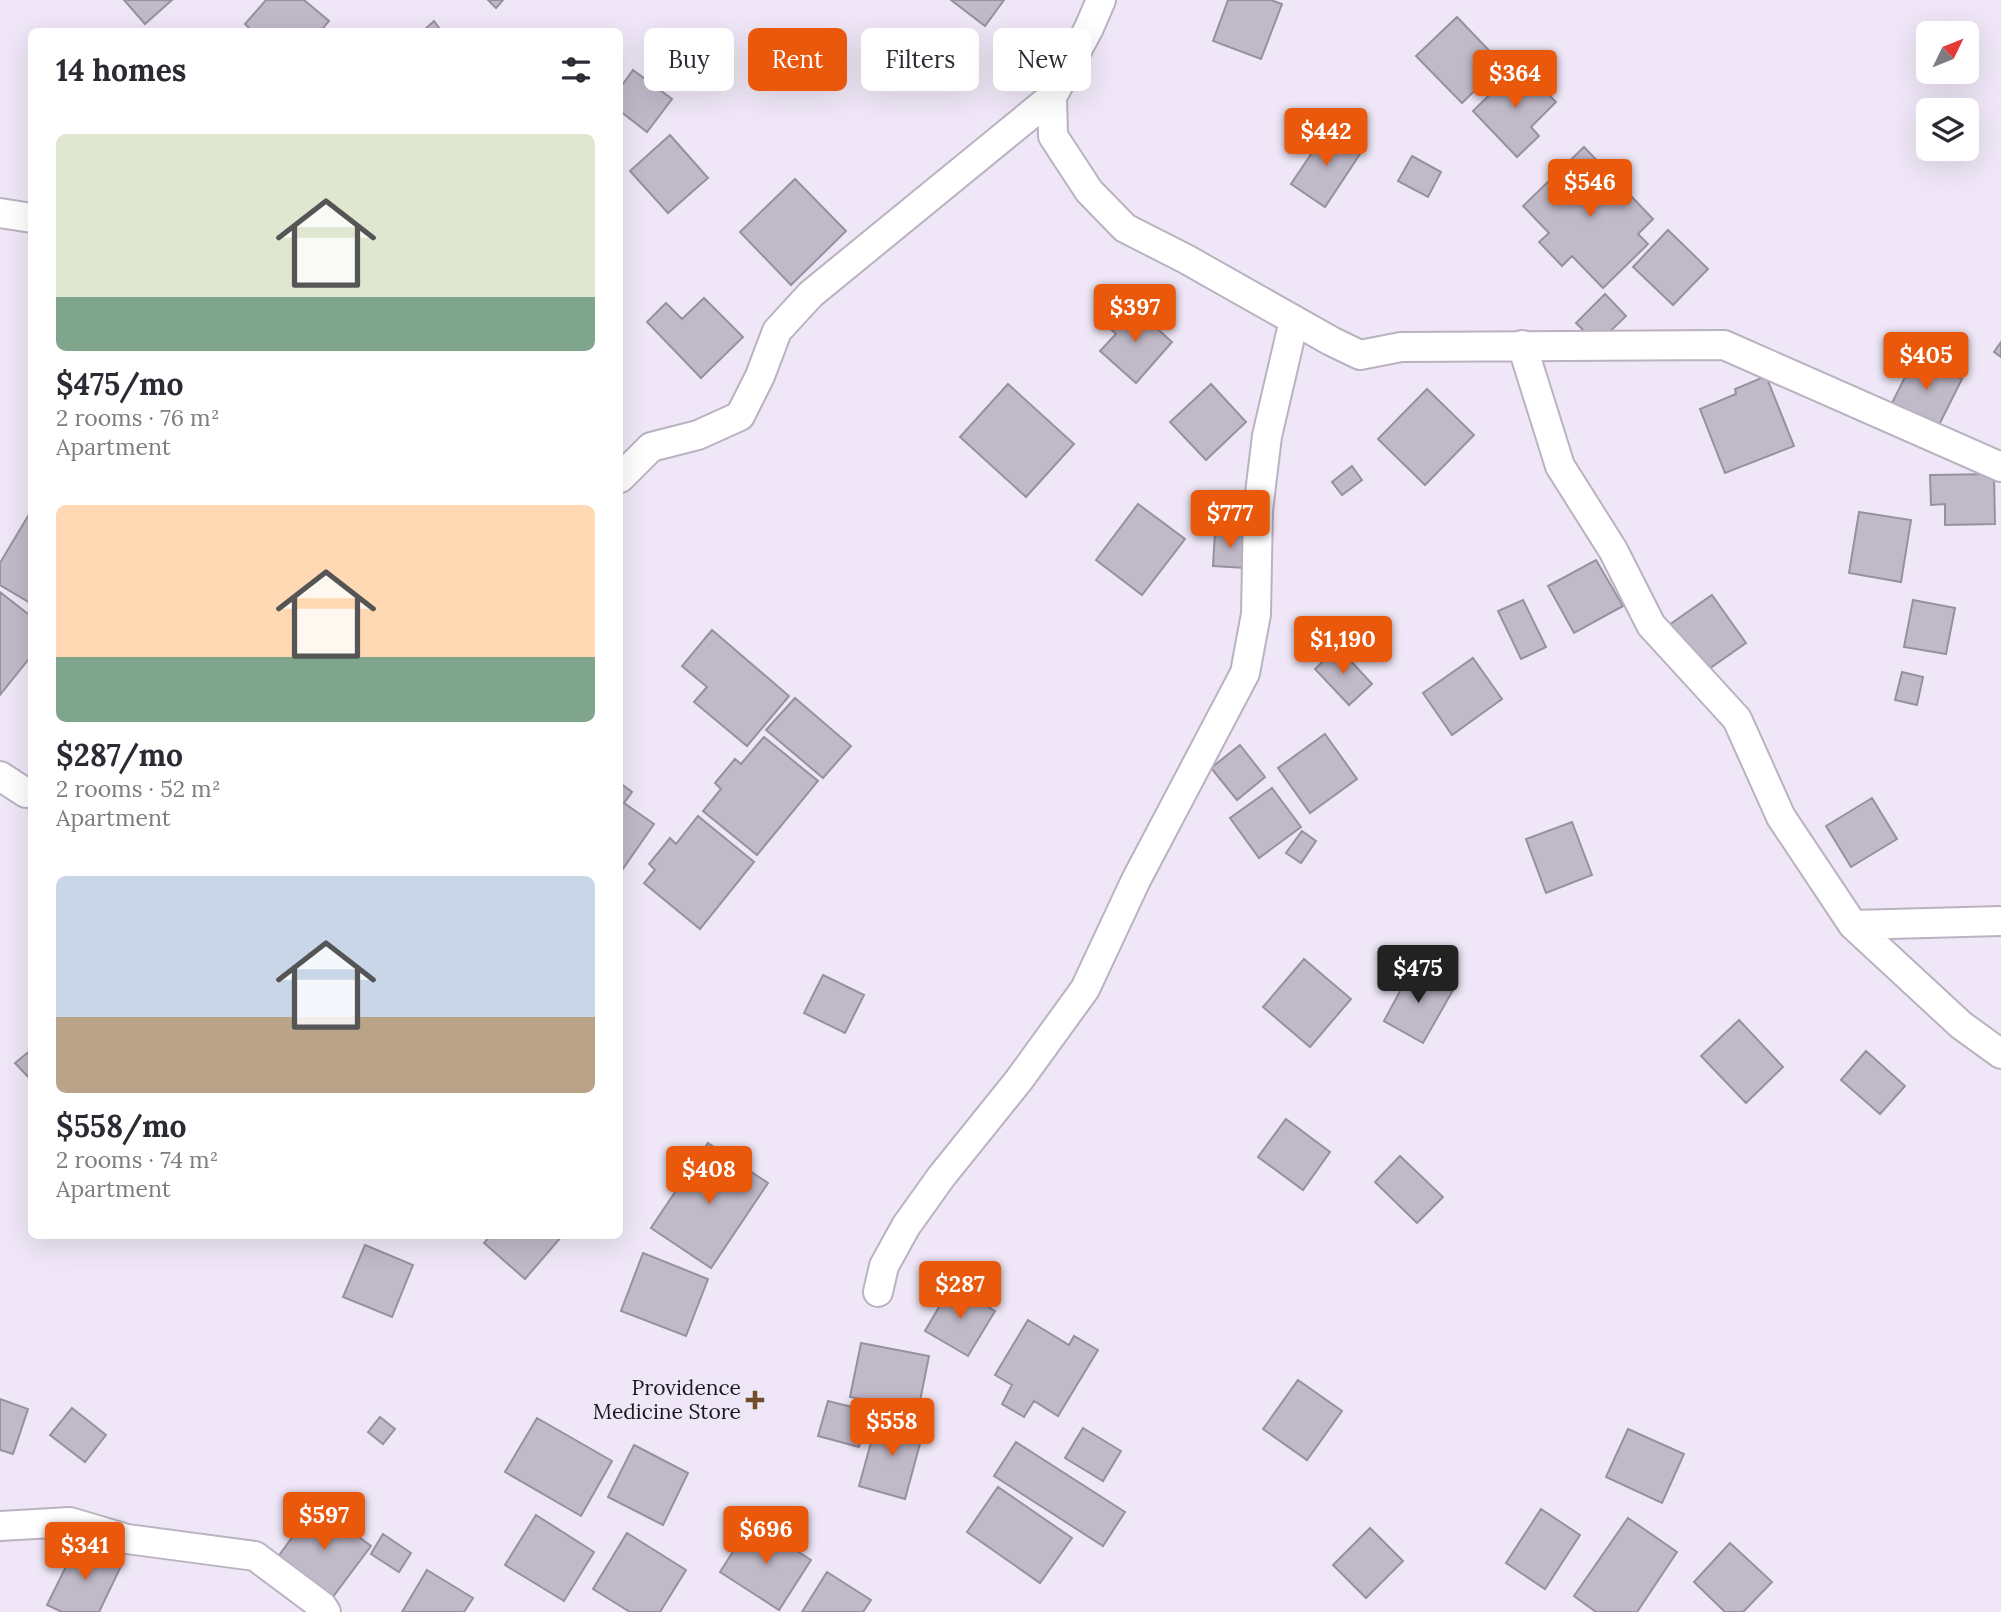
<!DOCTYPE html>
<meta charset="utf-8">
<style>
:root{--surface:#fff;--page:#f2f2f3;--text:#2b2b33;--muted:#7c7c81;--accent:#ea580c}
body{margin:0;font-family:Lora,serif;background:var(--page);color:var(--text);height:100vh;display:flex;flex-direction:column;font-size:26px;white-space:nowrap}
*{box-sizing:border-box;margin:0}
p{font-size:23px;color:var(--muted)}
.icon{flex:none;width:38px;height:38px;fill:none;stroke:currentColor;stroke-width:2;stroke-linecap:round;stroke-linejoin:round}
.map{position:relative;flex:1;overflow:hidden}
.details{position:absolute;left:28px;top:28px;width:595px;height:1211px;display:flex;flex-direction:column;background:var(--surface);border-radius:10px;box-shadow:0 7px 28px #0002}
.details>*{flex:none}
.hud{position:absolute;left:644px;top:28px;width:665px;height:63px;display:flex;gap:14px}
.needle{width:46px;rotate:47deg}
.tools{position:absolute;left:1916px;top:21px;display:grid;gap:14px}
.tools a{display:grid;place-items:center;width:63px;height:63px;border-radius:10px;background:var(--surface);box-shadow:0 7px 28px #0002;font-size:35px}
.price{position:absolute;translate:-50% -60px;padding:0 16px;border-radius:7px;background:var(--accent);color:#fff;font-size:23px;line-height:46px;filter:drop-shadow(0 2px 4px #0008)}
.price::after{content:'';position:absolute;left:50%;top:42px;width:21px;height:16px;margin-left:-10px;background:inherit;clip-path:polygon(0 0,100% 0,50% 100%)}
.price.active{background:#222;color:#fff}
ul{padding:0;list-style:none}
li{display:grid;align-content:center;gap:14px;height:371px;padding:0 28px}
li span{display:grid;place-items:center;height:217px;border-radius:10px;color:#555}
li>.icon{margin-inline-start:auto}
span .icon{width:126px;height:126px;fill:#fffc;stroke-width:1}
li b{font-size:30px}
h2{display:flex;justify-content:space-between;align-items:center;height:84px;padding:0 28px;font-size:30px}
.tag{padding:0 24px;border-radius:10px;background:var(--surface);box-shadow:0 7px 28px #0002;font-size:24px;line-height:63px}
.tag.active{background:var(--accent);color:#fff}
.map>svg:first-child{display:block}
.building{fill:#c0b9c8;stroke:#97909f;stroke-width:2}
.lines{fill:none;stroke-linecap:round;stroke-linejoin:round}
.minor-casing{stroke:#b9b2c1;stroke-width:32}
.minor{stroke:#fff;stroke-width:28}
.poi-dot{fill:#724d29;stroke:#efe7f7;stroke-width:2.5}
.labels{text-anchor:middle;stroke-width:6;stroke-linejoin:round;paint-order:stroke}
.poi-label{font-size:21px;fill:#1a171d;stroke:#efe7f7;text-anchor:end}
</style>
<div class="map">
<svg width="2001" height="1612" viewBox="0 0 2001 1612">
<rect width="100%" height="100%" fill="#efe7f7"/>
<path class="building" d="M124 0H172L145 24Z
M266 0H304L329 21 320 32H253L245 24Z
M488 0H503L496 8Z
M951 0H1004L985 26Z
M1228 0H1271L1282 4 1261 59 1213 41Z
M1457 17 1502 64 1462 103 1416 56Z
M434 21 442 32H422Z
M1520 65 1556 102 1531 127 1539 136 1517 157 1473 111Z
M633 70 672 99 647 132 620 111V88Z
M1328 129 1362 151 1325 207 1291 184Z
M670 135 708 178 668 213 630 171Z
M1584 147 1653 219 1638 234 1648 244 1603 288 1572 256 1562 266 1539 242 1549 233 1523 206Z
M1412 156 1441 172 1428 197 1398 181Z
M795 179 846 231 791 285 740 232Z
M1668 230 1708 269 1673 305 1633 267Z
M1605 294 1626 316 1597 344 1576 323Z
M704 298 743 337 701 378 647 322 666 303 682 319Z
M1130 304 1172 342 1136 383 1100 351 1116 334 1109 328Z
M2001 342V357L1994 352Z
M1916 355 1962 379 1937 429 1891 405Z
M1766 376 1794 446 1725 473 1700 409 1736 394 1735 389Z
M1008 384 1074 444 1026 497 960 437Z
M1211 384 1246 422 1206 460 1170 422Z
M1427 389 1474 435 1425 485 1378 439Z
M1352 466 1362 480 1342 495 1332 482Z
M1994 474 1995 524 1945 525V504L1931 505 1930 475Z
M1138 504 1185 539 1142 595 1096 560Z
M1859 512 1911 520 1901 582 1849 573Z
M28 516 32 518V604L0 585V563Z
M1215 532 1248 535 1245 568 1213 566Z
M1596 560 1623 606 1574 633 1548 586Z
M0 592 32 617V655L0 695Z
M1712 595 1746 643 1703 673 1669 625Z
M1523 600 1546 647 1521 659 1498 611Z
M1913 600 1955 608 1946 654 1904 647Z
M712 630 789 696 747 746 694 702 707 687 682 666Z
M1338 647 1372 684 1349 705 1315 669Z
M1473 658 1502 699 1452 735 1423 693Z
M1902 672 1923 677 1917 705 1895 700Z
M795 698 851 746 823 778 766 730Z
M1325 734 1357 779 1310 813 1278 768Z
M764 737 818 781 757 855 703 811 721 789 715 783 735 759 741 764Z
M1240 745 1265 777 1237 800 1211 768Z
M620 783 632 792 624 803 654 824 620 873Z
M1272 788 1301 827 1259 858 1230 818Z
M1872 798 1897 839 1851 867 1826 826Z
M698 816 754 862 700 929 644 883 655 870 649 864 670 838 676 844Z
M1572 822 1592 875 1546 893 1526 839Z
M1302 831 1316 841 1301 863 1286 853Z
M1304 959 1351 999 1310 1047 1263 1007Z
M1413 967 1453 990 1423 1043 1384 1021Z
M823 975 864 995 845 1033 804 1013Z
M1739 1020 1783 1067 1746 1103 1701 1056Z
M32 1049V1081L15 1063Z
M1866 1051 1905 1086 1880 1114 1841 1080Z
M1286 1119 1330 1152 1303 1190 1258 1157Z
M708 1143 768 1183 711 1268 651 1228Z
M1400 1156 1443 1197 1417 1223 1375 1182Z
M490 1236H562L525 1279 484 1243Z
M365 1245 413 1265 392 1317 343 1297Z
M643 1253 708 1279 686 1336 621 1311Z
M952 1285 995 1311 968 1356 925 1331Z
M1028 1320 1069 1345 1074 1336 1098 1350 1058 1416 1034 1401 1024 1417 1002 1404 1012 1385 995 1375Z
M861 1343 929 1356 918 1411 850 1397Z
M1298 1380 1342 1411 1307 1460 1263 1429Z
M0 1399 28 1409 13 1454 0 1450Z
M828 1401 868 1411 859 1447 818 1436Z
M72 1408 106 1435 85 1462 50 1435Z
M380 1417 395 1429 383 1444 368 1432Z
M878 1417 924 1429 905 1499 859 1486Z
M537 1418 612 1461 581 1516 505 1472Z
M1083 1428 1121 1451 1103 1481 1065 1458Z
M1628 1429 1684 1454 1662 1503 1606 1477Z
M1016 1442 1125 1512 1103 1546 994 1476Z
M634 1445 688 1473 663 1525 608 1497Z
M998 1487 1072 1538 1040 1583 967 1532Z
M316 1505 371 1546 332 1598 277 1558Z
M1541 1509 1580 1535 1545 1589 1506 1563Z
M536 1515 594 1552 564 1601 505 1565Z
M1628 1518 1677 1552 1637 1612H1596L1574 1596Z
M752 1522 811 1560 779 1610 720 1572Z
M1370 1528 1403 1561 1366 1598 1333 1565Z
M627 1533 686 1570 660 1612H630L593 1589Z
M383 1534 411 1553 399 1572 371 1554Z
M78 1542 122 1564 99 1612H62L47 1605Z
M1730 1543 1772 1582 1743 1612H1725L1694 1582Z
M427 1570 473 1598 464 1612H402Z
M827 1572 871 1600 863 1612H802Z"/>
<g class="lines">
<defs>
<path id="minor" d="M1101 0 1089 28 1052 97 1053 136 1089 191 1125 228 1186 259 1331 341 1360 355 1401 347 1724 345 2001 467
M0 213 32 218
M1522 345 1560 466 1613 550 1651 625 1737 719 1781 817 1853 925 1961 1025 2001 1054
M620 478 651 447 698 435 740 416 760 376 777 331 811 294 1052 97
M0 776 26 793H32
M1853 925 2001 921
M878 1292 884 1266 906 1226 941 1177 1019 1080 1085 989 1136 880 1245 673 1256 614 1258 510 1267 436 1294 320
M0 1526 70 1522 127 1539 255 1556 322 1606 326 1612"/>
</defs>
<use href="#minor" class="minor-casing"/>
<use href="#minor" class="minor"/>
</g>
<path class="poi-dot" d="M751.5 1389.5h7v7h7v7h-7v7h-7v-7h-7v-7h7z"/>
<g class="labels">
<g class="poi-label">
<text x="741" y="1395">Providence<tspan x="741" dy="24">Medicine Store</tspan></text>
</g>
</g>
</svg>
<div class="tools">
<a><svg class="needle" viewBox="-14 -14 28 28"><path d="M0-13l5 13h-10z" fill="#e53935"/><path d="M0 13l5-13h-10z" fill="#7c7c81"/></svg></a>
<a><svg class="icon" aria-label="layers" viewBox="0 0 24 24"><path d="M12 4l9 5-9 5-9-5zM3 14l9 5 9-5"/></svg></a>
</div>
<b class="price" style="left:1515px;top:110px">$364</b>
<b class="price" style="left:1326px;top:168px">$442</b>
<b class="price" style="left:1590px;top:219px">$546</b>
<b class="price" style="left:1135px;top:344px">$397</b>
<b class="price" style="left:1926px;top:392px">$405</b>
<b class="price" style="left:1230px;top:550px">$777</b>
<b class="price" style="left:1343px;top:676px">$1,190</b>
<b class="price active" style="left:1418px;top:1005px">$475</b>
<b class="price" style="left:709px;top:1206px">$408</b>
<b class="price" style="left:960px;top:1321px">$287</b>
<b class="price" style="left:892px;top:1458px">$558</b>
<b class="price" style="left:324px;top:1552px">$597</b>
<b class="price" style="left:766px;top:1566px">$696</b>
<b class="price" style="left:85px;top:1582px">$341</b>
<div class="hud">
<a class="tag">Buy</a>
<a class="tag active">Rent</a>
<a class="tag">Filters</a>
<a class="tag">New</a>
</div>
<section class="details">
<h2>14 homes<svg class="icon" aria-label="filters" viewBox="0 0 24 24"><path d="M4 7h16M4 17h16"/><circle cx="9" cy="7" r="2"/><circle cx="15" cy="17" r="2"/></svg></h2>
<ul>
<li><span style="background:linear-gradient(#dfe7d0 75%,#7fa58c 0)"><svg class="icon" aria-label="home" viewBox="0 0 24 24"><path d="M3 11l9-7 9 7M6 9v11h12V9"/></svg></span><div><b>$475/mo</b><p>2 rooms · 76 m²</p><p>Apartment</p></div></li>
<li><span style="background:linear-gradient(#ffd9b3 70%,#7fa58c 0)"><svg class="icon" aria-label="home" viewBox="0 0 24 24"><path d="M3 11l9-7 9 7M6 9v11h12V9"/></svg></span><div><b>$287/mo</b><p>2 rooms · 52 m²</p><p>Apartment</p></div></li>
<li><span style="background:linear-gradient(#c9d6e8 65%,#b9a48a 0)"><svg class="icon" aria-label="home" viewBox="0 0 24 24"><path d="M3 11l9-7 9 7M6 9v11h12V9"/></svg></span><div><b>$558/mo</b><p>2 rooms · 74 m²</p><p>Apartment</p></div></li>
</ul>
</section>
</div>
